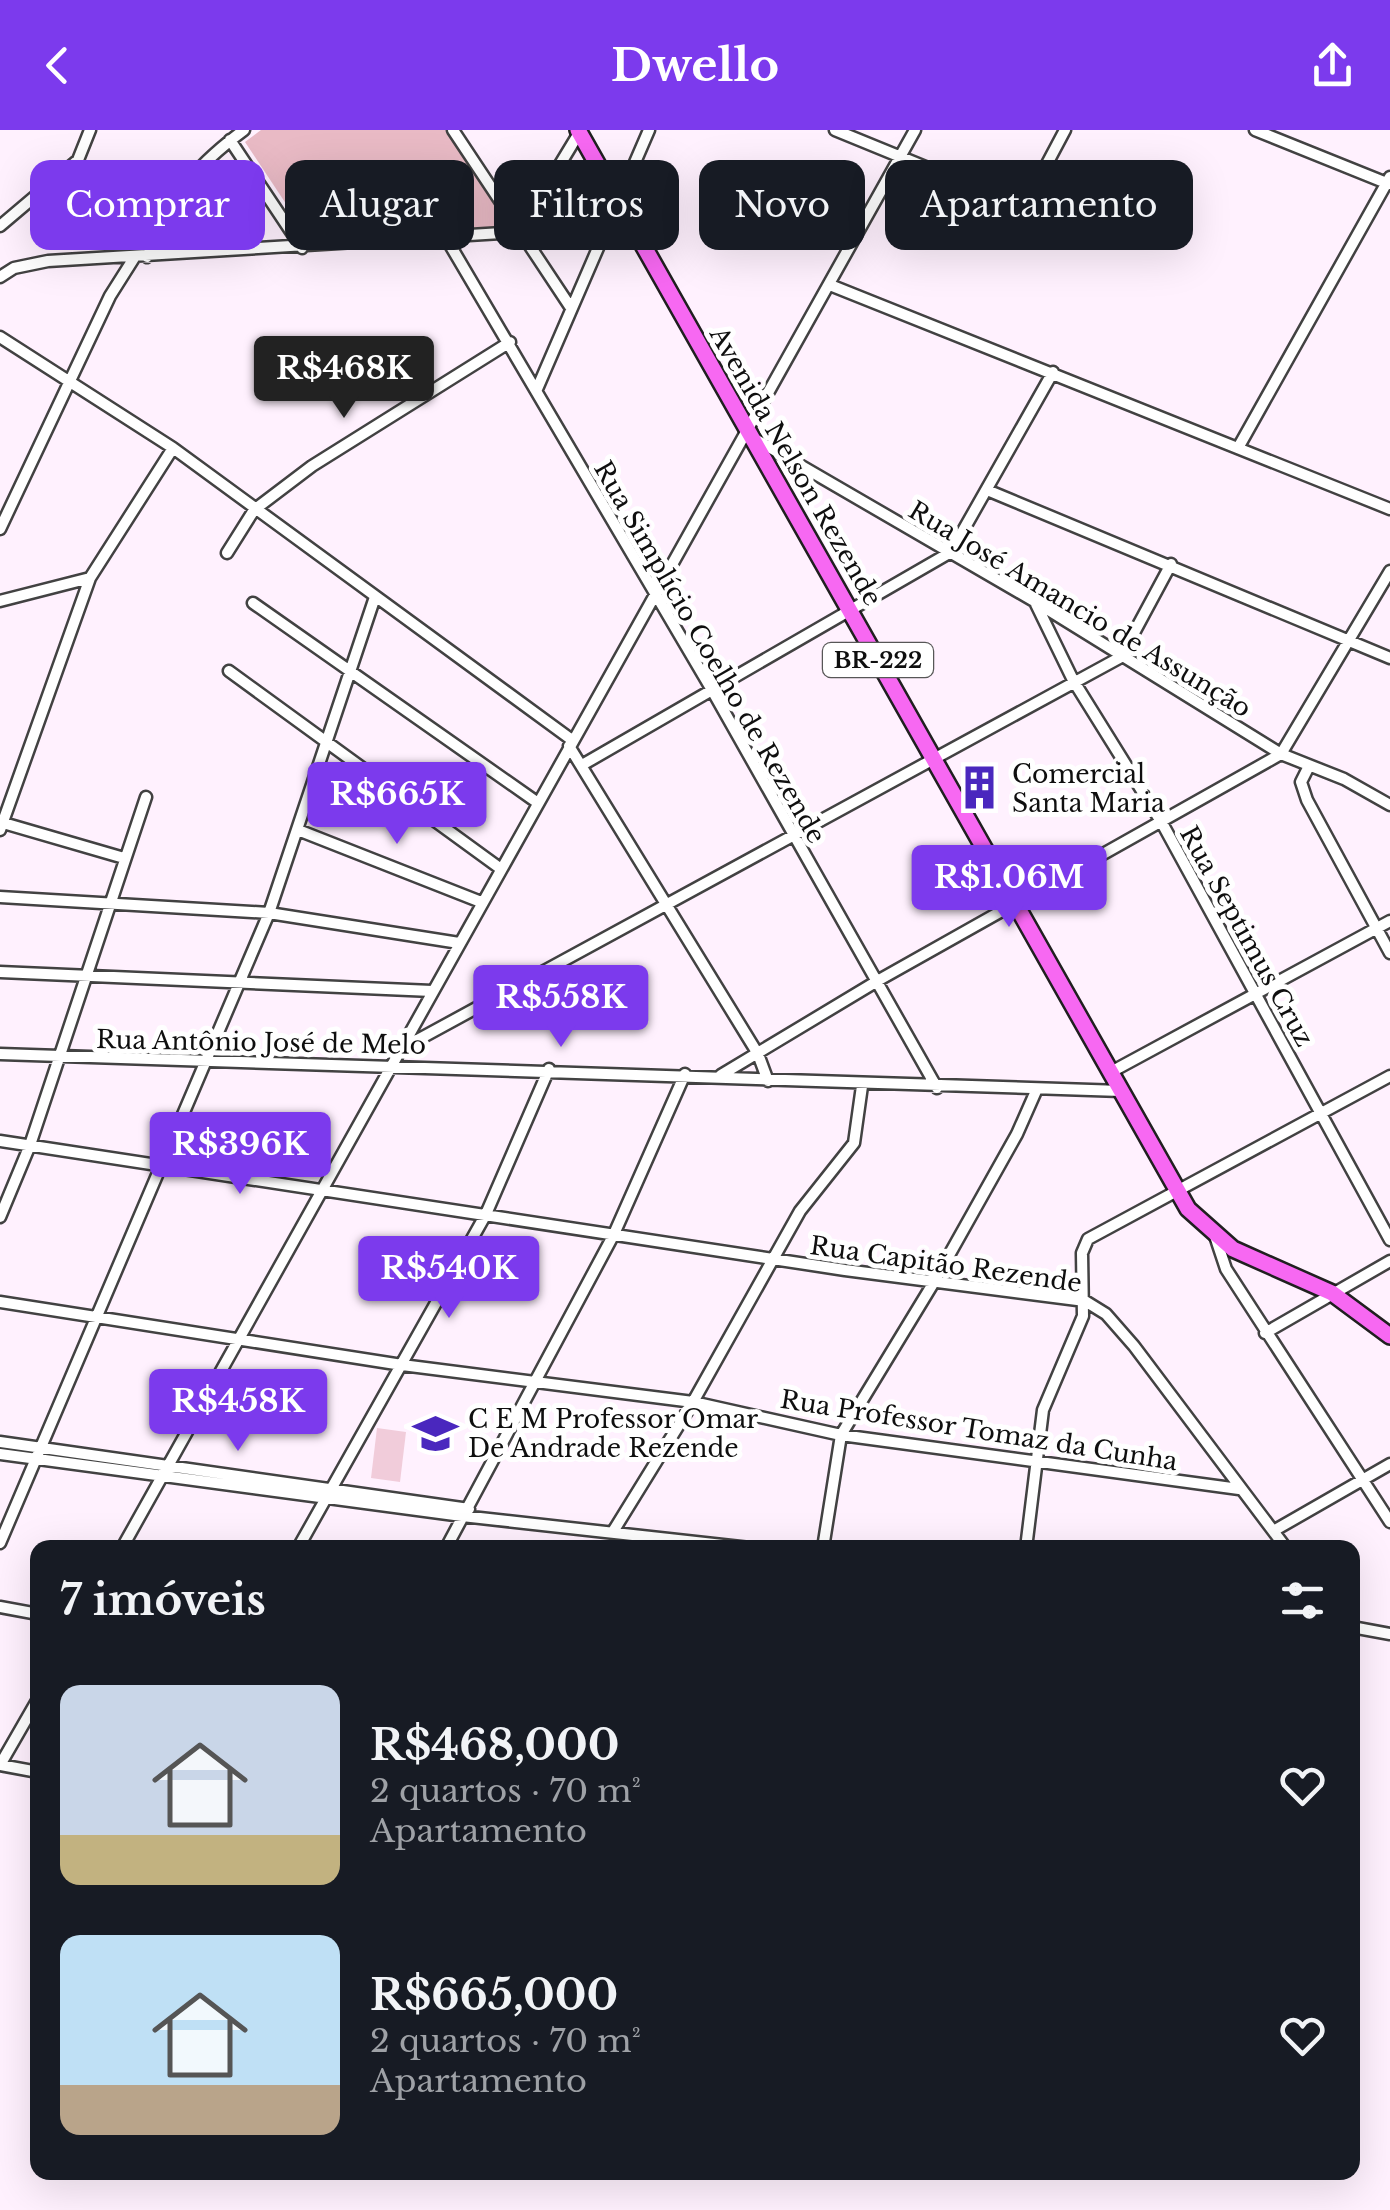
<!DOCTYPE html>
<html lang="pt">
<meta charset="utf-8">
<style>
:root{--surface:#171b24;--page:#242831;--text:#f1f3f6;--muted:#9ea1a6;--accent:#7c3aed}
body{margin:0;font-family:"Libre Baskerville",serif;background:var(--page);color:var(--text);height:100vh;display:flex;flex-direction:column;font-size:38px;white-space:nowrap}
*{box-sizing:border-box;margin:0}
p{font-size:32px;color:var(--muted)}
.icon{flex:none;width:55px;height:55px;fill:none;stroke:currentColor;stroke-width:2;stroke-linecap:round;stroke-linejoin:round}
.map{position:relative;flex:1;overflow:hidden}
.side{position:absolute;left:30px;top:1410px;width:1330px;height:640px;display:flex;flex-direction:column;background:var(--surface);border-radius:20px;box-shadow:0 10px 40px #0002}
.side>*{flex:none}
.banner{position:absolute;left:30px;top:30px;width:1330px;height:90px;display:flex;gap:20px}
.price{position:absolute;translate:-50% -85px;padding:0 22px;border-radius:10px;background:var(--accent);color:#fff;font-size:32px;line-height:65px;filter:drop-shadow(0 2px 5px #0008)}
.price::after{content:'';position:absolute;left:50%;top:60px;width:30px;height:22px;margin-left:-15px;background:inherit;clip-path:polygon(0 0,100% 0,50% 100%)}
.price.selected{background:#222;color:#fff}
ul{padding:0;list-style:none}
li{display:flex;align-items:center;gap:30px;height:250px;padding:0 30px}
li span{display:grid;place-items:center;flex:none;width:280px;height:200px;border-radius:20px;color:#555}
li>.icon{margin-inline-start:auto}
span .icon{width:120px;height:120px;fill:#fffc;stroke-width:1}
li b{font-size:42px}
h2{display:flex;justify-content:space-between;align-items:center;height:120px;padding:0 30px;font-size:42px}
.pill{padding:0 35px;border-radius:20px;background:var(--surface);box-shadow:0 10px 40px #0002;font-size:35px;line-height:90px}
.pill.selected{background:var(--accent);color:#fff}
header{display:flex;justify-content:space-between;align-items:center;height:130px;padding:0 30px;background:var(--accent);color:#fff;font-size:45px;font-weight:700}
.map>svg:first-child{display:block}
.grass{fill:#e9bac5}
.pitch{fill:#f1ccda}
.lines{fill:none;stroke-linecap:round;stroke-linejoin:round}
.minor-casing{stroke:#424242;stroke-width:15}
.primary-casing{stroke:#202020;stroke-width:20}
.minor{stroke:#fff;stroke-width:10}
.primary{stroke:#f768f2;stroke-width:15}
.labels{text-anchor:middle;stroke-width:10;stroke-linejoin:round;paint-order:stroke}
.shield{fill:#fff;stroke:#575757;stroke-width:2.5}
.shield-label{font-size:22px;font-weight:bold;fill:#0f0f0f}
.street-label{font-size:25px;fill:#0f0f0f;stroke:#fff}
.poi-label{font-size:25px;fill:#0f0f0f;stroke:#fff;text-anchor:start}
</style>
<header><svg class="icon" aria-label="back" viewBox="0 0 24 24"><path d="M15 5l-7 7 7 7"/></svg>Dwello<svg class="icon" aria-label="share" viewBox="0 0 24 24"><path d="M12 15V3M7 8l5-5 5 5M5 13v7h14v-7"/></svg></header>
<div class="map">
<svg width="1390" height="2080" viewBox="0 0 1390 2080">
<rect width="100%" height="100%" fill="#fff1fe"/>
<path class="grass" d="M261 0H450L510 96 310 110 245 12Z"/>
<path class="pitch" d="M377 1298 406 1302 400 1352 371 1348Z"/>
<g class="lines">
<defs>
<path id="minor" d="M453 0 571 178
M835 0 1016 74 1031 64 1065 0
M1255 0 1389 54
M230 10 302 118
M0 96 78 30 90 0
M446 108 712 560 937 958
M147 127C173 66 190 40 244 0
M0 147 14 138 48 131 519 102 579 3
M830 155 1390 379
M0 207 173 318 572 610
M537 259 649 0
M755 309 1034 471 1281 624 1344 649 1390 675
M1238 318 1390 47
M987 360 1390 528
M0 399 110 166 134 128
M227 423 254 380 312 336 510 212
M0 471 90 448
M253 473 538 673
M1036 474 1073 550 1162 693 1390 1110
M229 541 501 739
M569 616 758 924 768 951
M582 635 951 422 1053 242
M1309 636 1301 652 1307 670 1390 823
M0 692 124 728
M0 700 90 448 173 318
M298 700 481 772
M0 767 269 783 459 813
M0 842 432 861
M401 919 1121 527 1171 434
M0 924 1121 961
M1111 942 1390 791
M721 945 879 850 1281 624 1390 441
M0 1011 845 1140 1085 1171 1106 1184 1134 1216 1286 1418
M0 1087 30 1015 146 667
M1215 1106 1226 1139 1390 1392
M0 1172 402 1235 693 1272 841 1305 1239 1359
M1265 1203 1390 1131
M0 1312 469 1379
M0 1324 462 1386 750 1418
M614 1400 693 1272 800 1081 854 1013 862 956
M1275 1400 1390 1334
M0 1413 269 783 375 467
M122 1418 915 0
M298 1418 486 1084 549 939
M446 1418 614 1104 685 944
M823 1418 841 1305 934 1152 1017 1004 1036 961
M1026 1418 1043 1280 1083 1186 1082 1123 1088 1109 1390 946
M0 1477 38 1484
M1352 1497 1390 1504
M38 1569 0 1635 38 1642"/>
<path id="primary" d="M578 0 1188 1079 1233 1119 1332 1163 1390 1206"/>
</defs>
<use href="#minor" class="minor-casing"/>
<use href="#primary" class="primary-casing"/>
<use href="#minor" class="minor"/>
<use href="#primary" class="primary"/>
</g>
<defs>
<symbol id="building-bare" viewBox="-9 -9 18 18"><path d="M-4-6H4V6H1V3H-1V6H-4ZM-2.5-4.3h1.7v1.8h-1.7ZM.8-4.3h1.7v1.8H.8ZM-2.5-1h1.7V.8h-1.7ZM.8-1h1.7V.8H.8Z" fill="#4a27be" stroke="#fff" stroke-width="2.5" paint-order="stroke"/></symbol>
<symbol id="school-bare" viewBox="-9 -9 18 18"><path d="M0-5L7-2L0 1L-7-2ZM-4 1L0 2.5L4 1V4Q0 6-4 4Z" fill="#4a27be" stroke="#fff" stroke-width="2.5" paint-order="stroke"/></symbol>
</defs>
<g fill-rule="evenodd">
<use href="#building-bare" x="948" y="626" width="63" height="63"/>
<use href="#school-bare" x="404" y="1272" width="63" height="63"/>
</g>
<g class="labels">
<rect class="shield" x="823" y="513" width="110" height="34" rx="8"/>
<g class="shield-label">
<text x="878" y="538">BR-222</text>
</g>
<g class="street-label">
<text transform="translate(796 336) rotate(60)" y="9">Avenida Nelson Rezende</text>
<text transform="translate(1080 479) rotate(31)" y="9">Rua José Amancio de Assunção</text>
<text transform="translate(710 522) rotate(60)" y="9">Rua Simplício Coelho de Rezende</text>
<text transform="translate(1247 806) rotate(61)" y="9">Rua Septimus Cruz</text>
<text transform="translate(261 912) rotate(1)" y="9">Rua Antônio José de Melo</text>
<text transform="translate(946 1134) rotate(8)" y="9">Rua Capitão Rezende</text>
<text transform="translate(979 1300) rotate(9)" y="9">Rua Professor Tomaz da Cunha</text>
</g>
<g class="poi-label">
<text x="1012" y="653">Comercial<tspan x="1012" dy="29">Santa Maria</tspan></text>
<text x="468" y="1298">C E M Professor Omar<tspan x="468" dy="29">De Andrade Rezende</tspan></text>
</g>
</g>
</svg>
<b class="price selected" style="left:344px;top:291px">R$468K</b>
<b class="price" style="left:397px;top:717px">R$665K</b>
<b class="price" style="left:1009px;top:800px">R$1.06M</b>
<b class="price" style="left:561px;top:920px">R$558K</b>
<b class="price" style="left:240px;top:1067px">R$396K</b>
<b class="price" style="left:449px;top:1191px">R$540K</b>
<b class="price" style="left:238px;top:1324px">R$458K</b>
<div class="banner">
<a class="pill selected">Comprar</a>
<a class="pill">Alugar</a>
<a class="pill">Filtros</a>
<a class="pill">Novo</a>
<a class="pill">Apartamento</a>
</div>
<section class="side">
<h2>7 imóveis<svg class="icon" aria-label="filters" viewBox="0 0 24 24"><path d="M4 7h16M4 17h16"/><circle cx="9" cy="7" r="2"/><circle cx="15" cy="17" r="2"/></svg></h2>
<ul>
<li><span style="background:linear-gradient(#c9d6e8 75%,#c2b280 0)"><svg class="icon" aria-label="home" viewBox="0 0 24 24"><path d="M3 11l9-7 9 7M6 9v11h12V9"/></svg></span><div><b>R$468,000</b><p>2 quartos · 70 m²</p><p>Apartamento</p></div><svg class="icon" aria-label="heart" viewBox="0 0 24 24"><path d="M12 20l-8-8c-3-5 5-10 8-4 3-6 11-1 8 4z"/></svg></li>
<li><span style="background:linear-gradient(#bfe0f5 75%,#b9a48a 0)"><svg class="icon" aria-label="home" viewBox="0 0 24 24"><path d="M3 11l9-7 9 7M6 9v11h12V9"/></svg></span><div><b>R$665,000</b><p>2 quartos · 70 m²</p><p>Apartamento</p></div><svg class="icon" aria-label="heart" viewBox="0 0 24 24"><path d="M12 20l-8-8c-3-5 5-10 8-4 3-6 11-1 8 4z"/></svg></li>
</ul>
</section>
</div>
